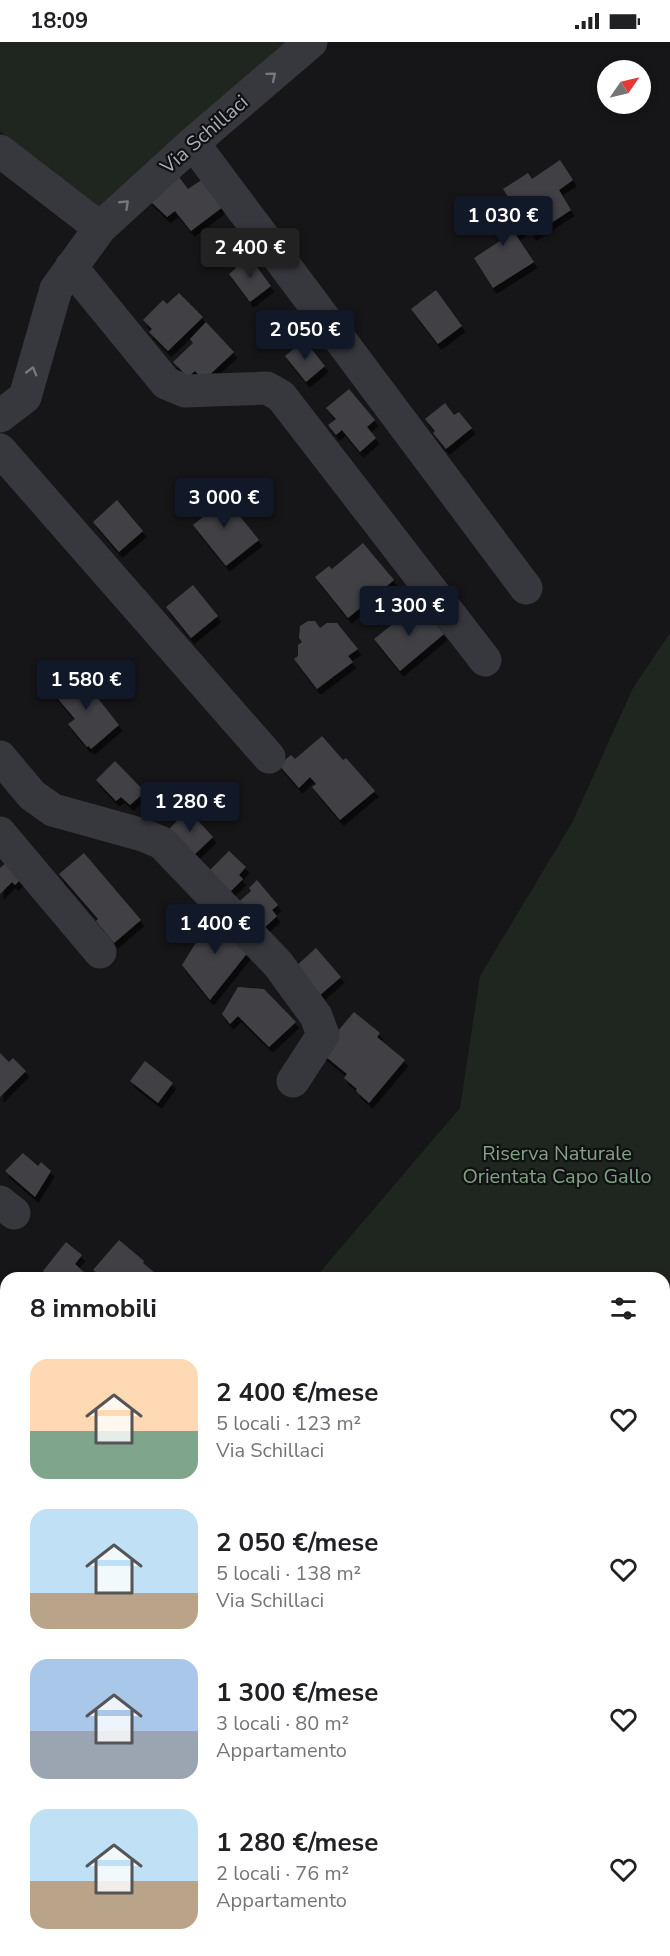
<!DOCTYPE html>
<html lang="it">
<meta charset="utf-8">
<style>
:root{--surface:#fff;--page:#f2f2f2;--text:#202124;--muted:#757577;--accent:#111827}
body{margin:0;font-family:"Nunito Sans",sans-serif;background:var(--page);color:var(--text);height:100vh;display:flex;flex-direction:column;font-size:22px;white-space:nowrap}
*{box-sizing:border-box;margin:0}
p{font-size:20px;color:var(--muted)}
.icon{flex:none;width:33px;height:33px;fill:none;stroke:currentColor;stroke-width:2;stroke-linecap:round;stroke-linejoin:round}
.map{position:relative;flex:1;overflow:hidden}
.sheet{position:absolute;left:0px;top:1230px;width:670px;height:684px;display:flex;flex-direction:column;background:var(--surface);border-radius:18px 18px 0 0;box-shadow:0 3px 9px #0003}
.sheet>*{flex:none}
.needle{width:39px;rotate:56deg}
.buttons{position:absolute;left:597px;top:18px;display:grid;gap:12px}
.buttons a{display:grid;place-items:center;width:54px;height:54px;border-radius:50%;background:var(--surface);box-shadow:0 3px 9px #0003;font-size:30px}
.price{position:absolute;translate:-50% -51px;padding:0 14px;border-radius:6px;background:var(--accent);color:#fff;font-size:20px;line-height:39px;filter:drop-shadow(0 2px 3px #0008)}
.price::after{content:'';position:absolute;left:50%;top:36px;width:18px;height:14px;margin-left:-9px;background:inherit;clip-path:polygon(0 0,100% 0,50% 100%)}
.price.active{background:#222;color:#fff}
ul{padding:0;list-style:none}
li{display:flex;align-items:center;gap:18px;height:150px;padding:0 30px}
li span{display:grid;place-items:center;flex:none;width:168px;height:120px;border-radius:18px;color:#555}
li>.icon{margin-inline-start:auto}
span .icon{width:72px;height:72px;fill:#fffc;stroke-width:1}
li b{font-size:26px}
h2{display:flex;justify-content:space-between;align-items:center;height:72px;padding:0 30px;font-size:26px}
.status{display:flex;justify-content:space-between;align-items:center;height:42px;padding:0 30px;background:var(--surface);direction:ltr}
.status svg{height:16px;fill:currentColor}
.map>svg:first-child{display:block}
.green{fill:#1e261f}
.building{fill:#404145;filter:url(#shadow)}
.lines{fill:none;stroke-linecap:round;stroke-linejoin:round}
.minor{stroke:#37383d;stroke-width:33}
.oneway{stroke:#757881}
.labels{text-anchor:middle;stroke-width:4.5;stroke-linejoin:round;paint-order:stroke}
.street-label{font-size:20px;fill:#a8adb8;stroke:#111113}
.park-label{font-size:20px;fill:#7fa381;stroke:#111113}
</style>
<div class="status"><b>18:09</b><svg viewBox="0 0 49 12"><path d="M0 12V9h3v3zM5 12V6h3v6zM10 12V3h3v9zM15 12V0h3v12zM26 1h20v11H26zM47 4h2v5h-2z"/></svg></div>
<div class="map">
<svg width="670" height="1914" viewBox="0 0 670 1914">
<defs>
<filter id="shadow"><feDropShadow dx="3.5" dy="6" stdDeviation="0" flood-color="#0009"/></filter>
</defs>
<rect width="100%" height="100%" fill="#161618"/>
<path class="green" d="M0 0H295L105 171 0 89Z
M670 591V1914H127L122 1908H664V1236H315L460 1066 480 934 572 781 633 646Z"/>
<path class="building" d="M560 118 573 138 559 148 571 168 533 193 503 147 528 131 532 137Z
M176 131 188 147 203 137 224 164 191 189 175 169 167 175 148 157Z
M503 157 523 188 516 193 534 220 493 246 474 216 500 199 482 171Z
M248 213 271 244 250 260 229 232 236 226 234 224Z
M436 248 462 284 438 302 411 267Z
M179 251 203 275 168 309 149 290 152 287 143 278 163 258 167 262Z
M206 280 234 310 204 338 195 329 188 335 173 320 193 301 190 297Z
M304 298 325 324 306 340 285 314Z
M349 347 375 378 367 385 376 396 360 410 342 388 336 393 328 383 336 377 326 366Z
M445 361 454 373 459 370 472 386 446 407 433 391 435 389 425 377Z
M218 447 259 498 226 524 193 483 208 471 200 461Z
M117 458 143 489 119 510 93 480Z
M363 501 394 538 348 576 315 535 329 524 332 527Z
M193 543 218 574 191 596 166 565Z
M419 561 444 592 400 629 374 597Z
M308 579H315L320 586 327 581H337L358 607 348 614 353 620 317 647 294 617 298 614V603L302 600 299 596 300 584Z
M77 630 119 683 91 707 89 704 87 705 68 682 75 677 53 651Z
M322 694 343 718 346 716 375 749 340 778 312 745 316 742 310 735 299 746 279 723 291 713 295 717Z
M115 719 145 750 130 763 121 755 116 759 96 738Z
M188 768 213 795 193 814 168 788Z
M229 809 246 825 239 833 243 837 226 854 205 833Z
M84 811 141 878 114 901 96 879 98 877 59 832Z
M8 819 24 834 15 843 12 840 0 852V826Z
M257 838 278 863 272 868 277 874 263 887 234 864 251 849 249 846Z
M217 866 249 909 210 958 182 923 200 894 204 897 207 893 203 890Z
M316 906 341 935 319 954 294 926Z
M238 945 264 947 296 980 269 1005 238 974 230 982 222 972Z
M354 970 380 991 377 995 405 1018 369 1061 356 1049 357 1047 344 1036 347 1032 320 1010Z
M0 1011 9 1020 13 1016 26 1029 0 1055Z
M145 1019 173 1041 158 1061 130 1039Z
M23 1111 38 1124 41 1120 51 1129 35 1155 5 1129Z
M119 1198 144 1219 143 1221 161 1236H103L93 1228Z
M66 1200 82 1213 75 1222 85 1231 81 1236H51L43 1229Z
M6 1251V1276L0 1271V1259Z
M0 1308H3L6 1310V1351L0 1358Z
M6 1881V1907L0 1901V1887Z
M7 1908H33L27 1914H13Z"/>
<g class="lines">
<path class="minor" d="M193 101 526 546
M0 109 100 186
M71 225 166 341 185 349 267 346 281 354 485 618
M0 374 25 355 56 247 100 186 193 101 311 0
M0 408 269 715
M0 715 32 753 53 768 143 793 162 801 278 922 316 974 323 993 293 1039
M0 791 100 910
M0 1160 14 1171"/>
</g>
<defs><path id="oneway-chevron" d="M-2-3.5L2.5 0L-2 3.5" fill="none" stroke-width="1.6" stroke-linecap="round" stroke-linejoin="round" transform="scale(1.5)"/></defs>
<g class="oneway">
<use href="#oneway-chevron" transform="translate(272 34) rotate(-40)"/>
<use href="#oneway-chevron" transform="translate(125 162) rotate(-44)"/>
<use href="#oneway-chevron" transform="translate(32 329) rotate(-74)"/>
</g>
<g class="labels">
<g class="street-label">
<text transform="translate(204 92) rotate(-41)" y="7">Via Schillaci</text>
</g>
<g class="park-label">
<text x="557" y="1118">Riserva Naturale<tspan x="557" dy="23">Orientata Capo Gallo</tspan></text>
</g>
</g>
</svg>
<div class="buttons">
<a><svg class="needle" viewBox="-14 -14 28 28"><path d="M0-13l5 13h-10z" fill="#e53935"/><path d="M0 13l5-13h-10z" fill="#757577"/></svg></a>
</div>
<b class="price" style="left:503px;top:205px">1 030 €</b>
<b class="price active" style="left:250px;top:237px">2 400 €</b>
<b class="price" style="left:305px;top:319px">2 050 €</b>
<b class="price" style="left:224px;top:487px">3 000 €</b>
<b class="price" style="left:409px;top:595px">1 300 €</b>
<b class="price" style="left:86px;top:669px">1 580 €</b>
<b class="price" style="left:190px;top:791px">1 280 €</b>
<b class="price" style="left:215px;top:913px">1 400 €</b>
<section class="sheet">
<h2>8 immobili<svg class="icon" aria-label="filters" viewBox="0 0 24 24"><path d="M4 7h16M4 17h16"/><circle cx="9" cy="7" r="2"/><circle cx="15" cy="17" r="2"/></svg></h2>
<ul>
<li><span style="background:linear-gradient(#ffd9b3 60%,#7fa58c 0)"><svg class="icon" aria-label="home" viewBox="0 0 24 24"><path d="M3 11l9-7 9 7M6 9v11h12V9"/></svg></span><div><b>2 400 €/mese</b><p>5 locali · 123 m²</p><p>Via Schillaci</p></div><svg class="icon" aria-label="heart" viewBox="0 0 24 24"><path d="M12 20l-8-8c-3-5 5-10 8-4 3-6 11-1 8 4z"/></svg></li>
<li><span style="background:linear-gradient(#bfe0f5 70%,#b9a48a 0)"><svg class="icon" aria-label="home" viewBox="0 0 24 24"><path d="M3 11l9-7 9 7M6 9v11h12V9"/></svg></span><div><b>2 050 €/mese</b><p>5 locali · 138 m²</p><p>Via Schillaci</p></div><svg class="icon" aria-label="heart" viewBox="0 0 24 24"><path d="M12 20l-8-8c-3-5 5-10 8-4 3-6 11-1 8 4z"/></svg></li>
<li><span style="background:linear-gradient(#a9c7e8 60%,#9aa5b1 0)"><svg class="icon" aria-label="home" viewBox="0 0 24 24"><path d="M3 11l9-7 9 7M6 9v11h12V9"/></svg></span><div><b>1 300 €/mese</b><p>3 locali · 80 m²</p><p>Appartamento</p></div><svg class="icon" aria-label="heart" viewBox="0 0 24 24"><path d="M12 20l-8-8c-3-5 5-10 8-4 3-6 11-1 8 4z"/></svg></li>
<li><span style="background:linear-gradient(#bfe0f5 60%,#b9a48a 0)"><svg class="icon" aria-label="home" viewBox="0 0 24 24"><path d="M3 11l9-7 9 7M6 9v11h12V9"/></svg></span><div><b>1 280 €/mese</b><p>2 locali · 76 m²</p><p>Appartamento</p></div><svg class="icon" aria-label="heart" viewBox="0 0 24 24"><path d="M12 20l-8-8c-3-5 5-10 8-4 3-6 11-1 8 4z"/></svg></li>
</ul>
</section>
</div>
